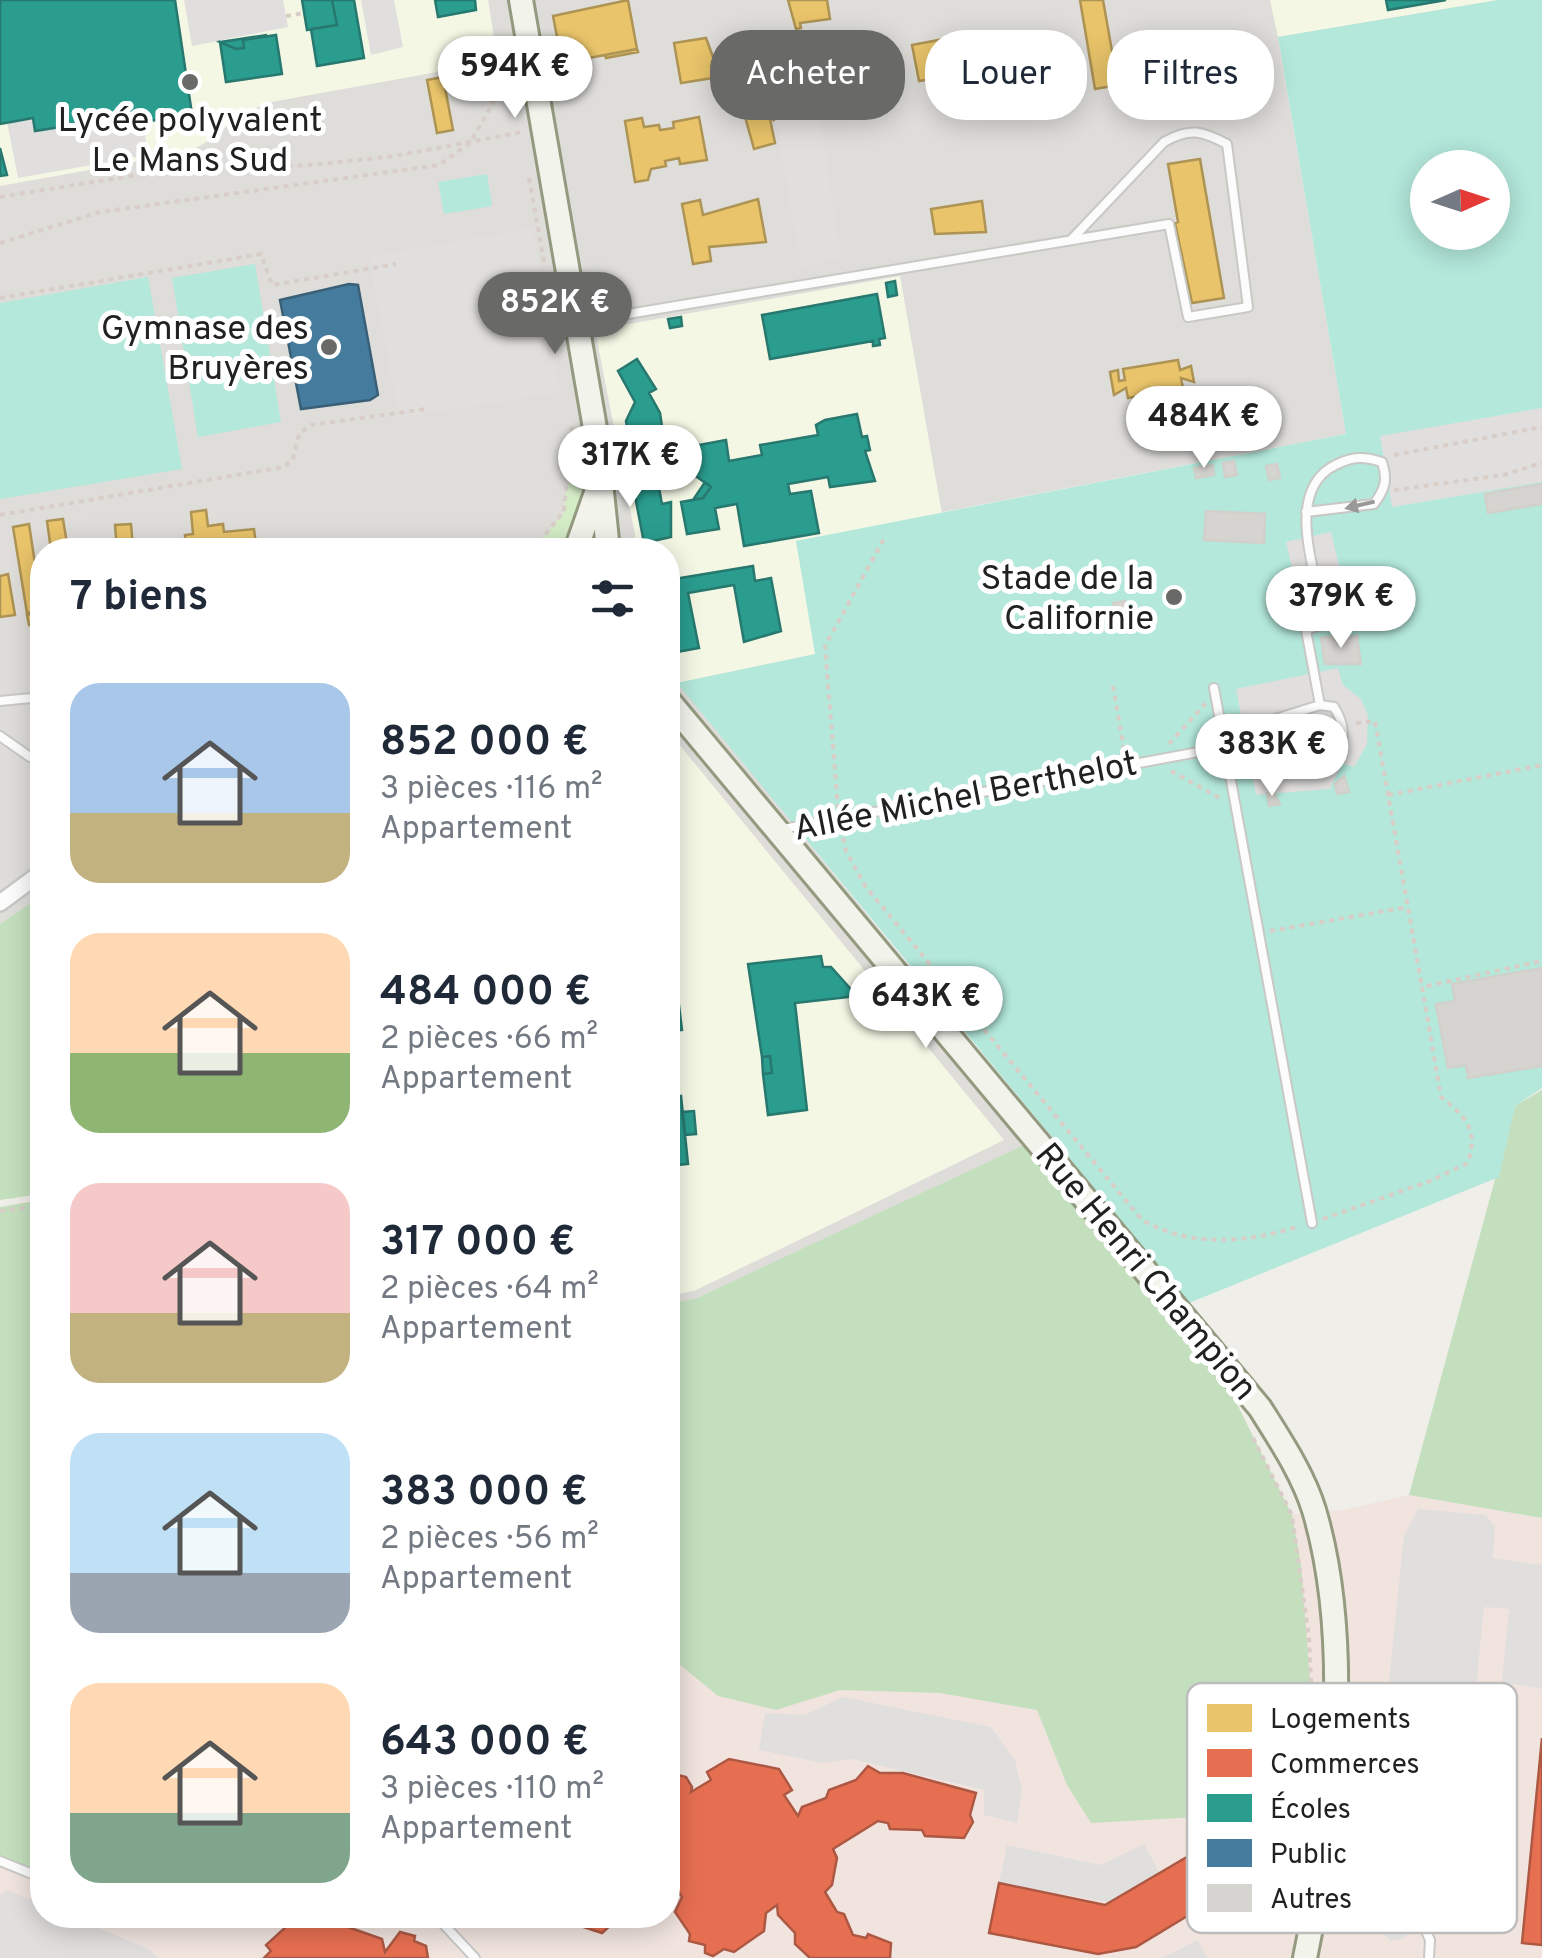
<!DOCTYPE html>
<html lang="fr">
<meta charset="utf-8">
<style>
:root{--surface:#fff;--page:#f6f6f7;--text:#1f2937;--muted:#747a83;--accent:#696967}
body{margin:0;font-family:Overpass,sans-serif;background:var(--page);color:var(--text);height:100vh;display:flex;flex-direction:column;font-size:38px;white-space:nowrap}
*{box-sizing:border-box;margin:0}
p{font-size:32px;color:var(--muted)}
.icon{flex:none;width:55px;height:55px;fill:none;stroke:currentColor;stroke-width:2;stroke-linecap:round;stroke-linejoin:round}
.map{position:relative;flex:1;overflow:hidden}
.panel{position:absolute;left:30px;top:538px;width:650px;height:1390px;display:flex;flex-direction:column;background:var(--surface);border-radius:40px;box-shadow:0 5px 25px #0003}
.panel>*{flex:none}
.guide{position:absolute;left:710px;top:30px;width:680px;height:90px;display:flex;gap:20px}
.needle{width:65px;rotate:87deg}
.tools{position:absolute;left:1410px;top:150px;display:grid;gap:20px}
.tools a{display:grid;place-items:center;width:100px;height:100px;border-radius:50%;background:var(--surface);box-shadow:0 5px 25px #0003;font-size:50px}
.price{position:absolute;translate:-50% -85px;padding:0 22px;border-radius:35px;background:#fff;color:#222;font-size:32px;line-height:65px;filter:drop-shadow(0 2px 5px #0008)}
.price::after{content:'';position:absolute;left:50%;top:60px;width:30px;height:22px;margin-left:-15px;background:inherit;clip-path:polygon(0 0,100% 0,50% 100%)}
.price.active{background:var(--accent);color:#fff}
ul{padding:0;list-style:none}
li{display:flex;align-items:center;gap:30px;height:250px;padding:0 40px}
li span{display:grid;place-items:center;flex:none;width:280px;height:200px;border-radius:30px;color:#555}
li>.icon{margin-inline-start:auto}
span .icon{width:120px;height:120px;fill:#fffc;stroke-width:1}
li b{font-size:42px}
h2{display:flex;justify-content:space-between;align-items:center;height:120px;padding:0 40px;font-size:42px}
.pill{padding:0 35px;border-radius:40px;background:var(--surface);box-shadow:0 5px 25px #0003;font-size:35px;line-height:90px}
.pill.active{background:var(--accent);color:#fff}
.map>svg:first-child{display:block}
.residential{fill:#deddda}
.commercial{fill:#f1e4df}
.education{fill:#f5f7e5}
.grass{fill:#d5edc7}
.forest{fill:#c4dfbe}
.pitch{fill:#b3e8db;fill-rule:evenodd}
.parking{fill:#e0dfdd}
.homes{fill:#e9c46a;stroke:#ad9354;stroke-width:2.5}
.shops{fill:#e76f51;stroke:#ac5843;stroke-width:2.5}
.schools{fill:#2a9d8f;stroke:#27786e;stroke-width:2.5}
.public{fill:#457b9d;stroke:#3a6078;stroke-width:2.5}
.building{fill:#d6d4d0;stroke:#d2d0ca;stroke-width:2.5}
.lines{fill:none;stroke-linecap:round;stroke-linejoin:round}
.lane-casing{stroke:#c8c8c5;stroke-width:12}
.street-casing{stroke:#c8c8c5;stroke-width:20}
.secondary-casing{stroke:#939a7f;stroke-width:28}
.path{stroke:#d8cdc7;stroke-width:4;stroke-dasharray:5 5;stroke-linecap:butt}
.lane{stroke:#fdfcfc;stroke-width:8}
.street{stroke:#fdfcfc;stroke-width:15}
.secondary{stroke:#f2f4ec;stroke-width:22}
.oneway{fill:#9a9999}
.poi-dot{fill:#696967;stroke:#fff;stroke-width:4}
.labels{text-anchor:middle;stroke-width:10;stroke-linejoin:round;paint-order:stroke}
.poi-label{font-size:35px;fill:#212121;stroke:#fff;text-anchor:end}
.street-label{font-size:35px;fill:#212121;stroke:#fff}
.key{fill:#fff;stroke:#bcbcbc;stroke-width:2.5}
.key-label{font-size:28px;fill:#212121}
</style>
<div class="map">
<svg width="1542" height="1958" viewBox="0 0 1542 1958">
<rect width="100%" height="100%" fill="#efeee9"/>
<path class="residential" d="M0 0H1498L1278 38 1346 434 797 540 796 827 1048 1137 697 1298 668 1304V550H42V895L0 924Z"/>
<path class="commercial" d="M42 1200V1915H668V1304L697 1298 1227 1368 1232 1394 1292 1514 1343 1510 1409 1495 1542 1518V1958H0V1207Z"/>
<path class="education" d="M0 0H488L498 61 266 103 234 118 217 136 189 152 0 186Z
M1270 0H1498L1278 37Z
M900 276 942 514 796 541 815 654 677 683 668 664V550H638L595 330Z
M668 731 1004 1140 694 1291 668 1296Z"/>
<path class="grass" d="M586 443 608 550H533L564 512 566 491Z"/>
<path class="forest" d="M42 895V1194L0 1200V924Z
M1542 1090V1518L1409 1495 1515 1106Z
M1037 1139 1227 1368 1232 1394 1292 1515 1301 1565 1312 1705 1304 1811 1091 1823 1067 1785 1037 1710 940 1693 840 1690 776 1710 718 1696 668 1655V1304L697 1298Z
M42 1200V1878L0 1861V1207Z"/>
<path class="pitch" d="M1498 0H1542V1088L1515 1106 1499 1177 1189 1303 677 683 815 654 796 541 1346 434 1278 37ZM1428 168H1492V232H1428Z
M487 174 492 206 444 214 438 182Z
M255 264 281 422 198 437 172 278Z
M148 277 182 469 0 499V303Z"/>
<path class="parking" d="M184 0H283L288 27 192 46Z
M361 0H394L403 47 371 55Z
M809 44 841 258 801 267 765 53Z
M142 114 148 155 18 178 7 122 33 118 36 131Z
M533 228 560 392 399 418 369 257Z
M1542 408V482L1392 507 1380 436Z
M1331 532 1353 625 1333 630 1327 604 1302 610 1286 542Z
M1338 668 1343 685 1361 699 1368 715 1367 744 1354 767 1342 763 1330 789 1256 795 1236 689Z
M1418 1509 1486 1515 1495 1527 1493 1558 1542 1565V1689L1502 1682 1509 1609 1484 1607 1454 1912 1422 1922 1402 1939 1391 1941 1371 1924 1367 1894 1404 1536Z
M843 1697 991 1727 1015 1760 1022 1790 1017 1823 984 1815V1790L852 1759 822 1763 759 1750 765 1713 804 1715Z
M1144 1844 1160 1873 1113 1903 999 1883 1007 1845 1101 1865Z
M7 1890 42 1905V1915H67L149 1949 158 1958H0V1895Z
M1198 1940 1207 1958H1162Z"/>
<path class="homes" d="M628 0 637 49 562 63 553 16Z
M788 0H827L830 19 800 23 801 28 796 29Z
M1080 0H1103L1118 85 1095 89Z
M706 38 716 65 711 66 713 78 681 83 674 43Z
M949 38 956 75 919 81 912 45Z
M637 49 638 52 606 58 605 55Z
M443 77 453 130 437 133 427 80Z
M771 105 774 121 765 110 756 111Z
M765 110 769 114 775 143 754 149 744 113Z
M699 117 707 160 680 164 679 158 665 161 666 166 651 169 648 180 635 182 625 121 642 118 644 127 659 125 660 130 674 128 673 122Z
M1200 159 1224 298 1192 303 1175 223 1178 222 1168 164Z
M758 199 766 242 709 247 711 261 693 264 682 204 700 200 703 215Z
M982 201 986 232 935 234 931 209Z
M1178 360 1180 370 1191 366 1194 382 1181 378 1183 388 1128 398 1126 388 1114 395 1110 372 1118 370 1119 381 1125 380 1123 369Z
M206 510 208 526 223 524 224 532 254 529 256 545 186 550 185 535 193 534 191 512Z
M63 519 68 550H51L47 521Z
M29 524 42 610 27 613 13 527Z
M131 524 133 547 148 546 149 550H117L115 525Z
M8 574 15 615 0 617V576Z
M38 613 40 623 29 625 27 615Z"/>
<path class="shops" d="M1542 1738V1945L1522 1943Z
M668 1749 678 1775 686 1777 692 1787 691 1792 711 1780 707 1772 729 1759 779 1769 792 1790 784 1795 798 1816 802 1807 826 1798 829 1790 856 1780 868 1766 880 1773H903L976 1793 970 1815 973 1822 964 1838 925 1836 922 1830 890 1829 888 1823 878 1821 833 1849 837 1858 832 1885 825 1892 837 1912 844 1914 853 1935 866 1938 868 1934 891 1943 890 1958H810L795 1944V1933L778 1915 777 1905 766 1913 764 1931 734 1952 724 1949 713 1956 705 1953V1945L689 1941 690 1934 675 1912 682 1897 673 1883 668 1890Z
M1204 1847 1230 1890 1136 1947 1098 1954 989 1933 999 1883 1105 1905Z
M299 1915H314L382 1939 385 1952 400 1932 415 1936 414 1941 426 1946 428 1958H264L271 1951 266 1945Z
M547 1915H622L602 1933Z"/>
<path class="schools" d="M0 0H175L192 114 144 122 142 114 35 131 33 118 0 124Z
M302 0H332L337 25 307 30Z
M332 0H354L364 58 317 66 311 29 337 25Z
M435 0H475L476 10 438 17Z
M1386 0H1446L1388 10Z
M267 35 243 40 244 48 236 49 220 42Z
M276 35 282 74 226 82 220 42 236 49 244 48 243 40Z
M0 148 7 175 0 176Z
M895 281 897 295 888 297 886 283Z
M877 294 885 338 879 339 880 345 873 346V341L770 359 762 315Z
M681 317 682 326 670 328 668 319Z
M637 359 656 389 649 393 660 413 664 440 630 445 626 421 635 402 618 371Z
M857 414 862 437 867 436 870 450 865 451 875 481 830 487 828 477 788 484 790 494 811 491 819 533 744 546 737 504 715 508 719 529 687 534 681 502 703 498 711 487 686 469 683 448 726 440 729 461 762 455 760 445 818 435 816 425 825 420Z
M652 451 662 504 671 502V537L644 543 627 454Z
M705 482 711 487 703 498 693 500Z
M753 566 755 581 771 578 781 631 744 642 734 585 688 593 699 648 677 652 668 580Z
M821 956 823 967H831L857 996 795 1003 807 1110 768 1115 763 1074 772 1073 770 1056 762 1057 748 964Z
M668 981 676 1058 668 1059Z
M677 989 682 1030 673 1031 668 990Z
M770 1056 772 1073 763 1074 762 1057Z
M681 1096 688 1164 668 1166V1098Z
M694 1111 696 1134 685 1135 682 1112Z"/>
<path class="public" d="M349 284 358 285 378 395 370 400 301 409 280 300Z"/>
<path class="building" d="M1234 461 1237 475 1225 477 1223 463Z
M1277 464 1280 478 1269 480 1266 466Z
M1213 465 1214 475 1196 478 1194 468Z
M1542 484V504L1488 513 1485 494Z
M1206 511 1265 514 1264 543 1204 540Z
M1125 601 1129 624 1116 626 1113 603Z
M1333 636V640L1357 636 1361 664H1325L1321 638Z
M1344 776 1349 792 1337 794 1335 784Z
M1273 792 1280 804 1269 806 1267 793Z
M1542 968V1066L1468 1078 1466 1065 1448 1068 1436 1004 1455 1001 1452 984Z"/>
<g class="lines">
<defs>
<path id="lane" d="M580 322 1169 224 1188 317 1248 307 1227 144C1202 131 1190 127 1164 142L1071 240
M1306 512 1374 504C1385 489 1388 480 1382 462 1361 455 1349 457 1330 468 1284 498 1318 580 1326 623L1306 630 1320 705
M1214 688 1312 1223
M0 701 42 697
M1320 705 1334 707C1343 721 1346 737 1338 752L1310 759H1279L1273 738 1275 719Z
M0 736 30 757 42 760
M783 829 1274 738
M0 1861 42 1878
M435 1915 475 1958
M1422 1922 1430 1940 1429 1958"/>
<path id="street" d="M0 903 42 872"/>
<path id="secondary" d="M521 0 596 434 608 550
M576 550 596 493
M668 700 1260 1408C1280 1440 1303 1474 1314 1510 1354 1645 1333 1822 1305 1958"/>
</defs>
<use href="#lane" class="lane-casing"/>
<use href="#street" class="street-casing"/>
<use href="#secondary" class="secondary-casing"/>
<path class="path" d="M286 16 304 13
M529 178 545 267
M0 197 174 169 311 165 395 156 522 132
M0 243 100 212 439 165 470 143 512 70
M0 298 261 254 272 285 396 264
M1394 455 1542 427
M1394 490 1503 475 1542 463
M0 515 284 467 293 459 299 434 311 425 426 409
M533 550 564 511 572 424
M1113 686 1125 756
M1356 723 1375 721 1422 987
M1169 744 1206 703
M1171 771 1223 800
M1388 795 1542 765
M838 809 825 646 886 535
M841 828 846 851 865 886 1142 1220C1192 1248 1246 1243 1300 1226
M1270 931 1408 907
M0 1211 42 1206
M1323 1219 1430 1181 1468 1163C1478 1129 1467 1118 1441 1097L1422 987 1542 961
M1253 1438 1292 1515 1309 1638 1312 1705 1304 1811 1288 1931"/>
<use href="#lane" class="lane"/>
<use href="#street" class="street"/>
<use href="#secondary" class="secondary"/>
</g>
<defs><path id="oneway-solid" d="M-6-.8H1V-3.2L6.5 0L1 3.2V.8H-6Z" transform="scale(2.5)"/></defs>
<use class="oneway" href="#oneway-solid" transform="translate(1360 505) rotate(167)"/>
<g class="poi-dot">
<circle cx="190" cy="82" r="10"/>
<circle cx="329" cy="347" r="10"/>
<circle cx="1174" cy="597" r="10"/>
</g>
<g class="labels">
<g class="poi-label">
<text x="190" y="131" text-anchor="middle">Lycée polyvalent<tspan x="190" dy="40">Le Mans Sud</tspan></text>
<text x="309" y="339">Gymnase des<tspan x="309" dy="40">Bruyères</tspan></text>
<text x="1154" y="589">Stade de la<tspan x="1154" dy="40">Californie</tspan></text>
</g>
<g class="street-label">
<text transform="translate(965 795) rotate(-11)" y="12">Allée Michel Berthelot</text>
<text transform="translate(1147 1271) rotate(50)" y="12">Rue Henri Champion</text>
</g>
</g>
<rect x="1187" y="1683" width="330" height="250" rx="15" class="key"/>
<rect x="1207" y="1704" width="45" height="28" fill="#e9c46a"/>
<rect x="1207" y="1749" width="45" height="28" fill="#e76f51"/>
<rect x="1207" y="1794" width="45" height="28" fill="#2a9d8f"/>
<rect x="1207" y="1839" width="45" height="28" fill="#457b9d"/>
<rect x="1207" y="1884" width="45" height="28" fill="#d6d4d0"/>
<g class="key-label">
<text x="1270" y="1728">Logements</text>
<text x="1270" y="1773">Commerces</text>
<text x="1270" y="1818">Écoles</text>
<text x="1270" y="1863">Public</text>
<text x="1270" y="1908">Autres</text>
</g>
</svg>
<div class="tools">
<a><svg class="needle" viewBox="-14 -14 28 28"><path d="M0-13l5 13h-10z" fill="#e53935"/><path d="M0 13l5-13h-10z" fill="#747a83"/></svg></a>
</div>
<b class="price" style="left:515px;top:121px">594K €</b>
<b class="price active" style="left:555px;top:357px">852K €</b>
<b class="price" style="left:1204px;top:471px">484K €</b>
<b class="price" style="left:630px;top:510px">317K €</b>
<b class="price" style="left:1341px;top:651px">379K €</b>
<b class="price" style="left:1272px;top:799px">383K €</b>
<b class="price" style="left:926px;top:1051px">643K €</b>
<div class="guide">
<a class="pill active">Acheter</a>
<a class="pill">Louer</a>
<a class="pill">Filtres</a>
</div>
<section class="panel">
<h2>7 biens<svg class="icon" aria-label="filters" viewBox="0 0 24 24"><path d="M4 7h16M4 17h16"/><circle cx="9" cy="7" r="2"/><circle cx="15" cy="17" r="2"/></svg></h2>
<ul>
<li><span style="background:linear-gradient(#a9c7e8 65%,#c2b280 0)"><svg class="icon" aria-label="home" viewBox="0 0 24 24"><path d="M3 11l9-7 9 7M6 9v11h12V9"/></svg></span><div><b>852 000 €</b><p>3 pièces · 116 m²</p><p>Appartement</p></div></li>
<li><span style="background:linear-gradient(#ffd9b3 60%,#8fb573 0)"><svg class="icon" aria-label="home" viewBox="0 0 24 24"><path d="M3 11l9-7 9 7M6 9v11h12V9"/></svg></span><div><b>484 000 €</b><p>2 pièces · 66 m²</p><p>Appartement</p></div></li>
<li><span style="background:linear-gradient(#f6c9c9 65%,#c2b280 0)"><svg class="icon" aria-label="home" viewBox="0 0 24 24"><path d="M3 11l9-7 9 7M6 9v11h12V9"/></svg></span><div><b>317 000 €</b><p>2 pièces · 64 m²</p><p>Appartement</p></div></li>
<li><span style="background:linear-gradient(#bfe0f5 70%,#9aa5b1 0)"><svg class="icon" aria-label="home" viewBox="0 0 24 24"><path d="M3 11l9-7 9 7M6 9v11h12V9"/></svg></span><div><b>383 000 €</b><p>2 pièces · 56 m²</p><p>Appartement</p></div></li>
<li><span style="background:linear-gradient(#ffd9b3 65%,#7fa58c 0)"><svg class="icon" aria-label="home" viewBox="0 0 24 24"><path d="M3 11l9-7 9 7M6 9v11h12V9"/></svg></span><div><b>643 000 €</b><p>3 pièces · 110 m²</p><p>Appartement</p></div></li>
</ul>
</section>
</div>
